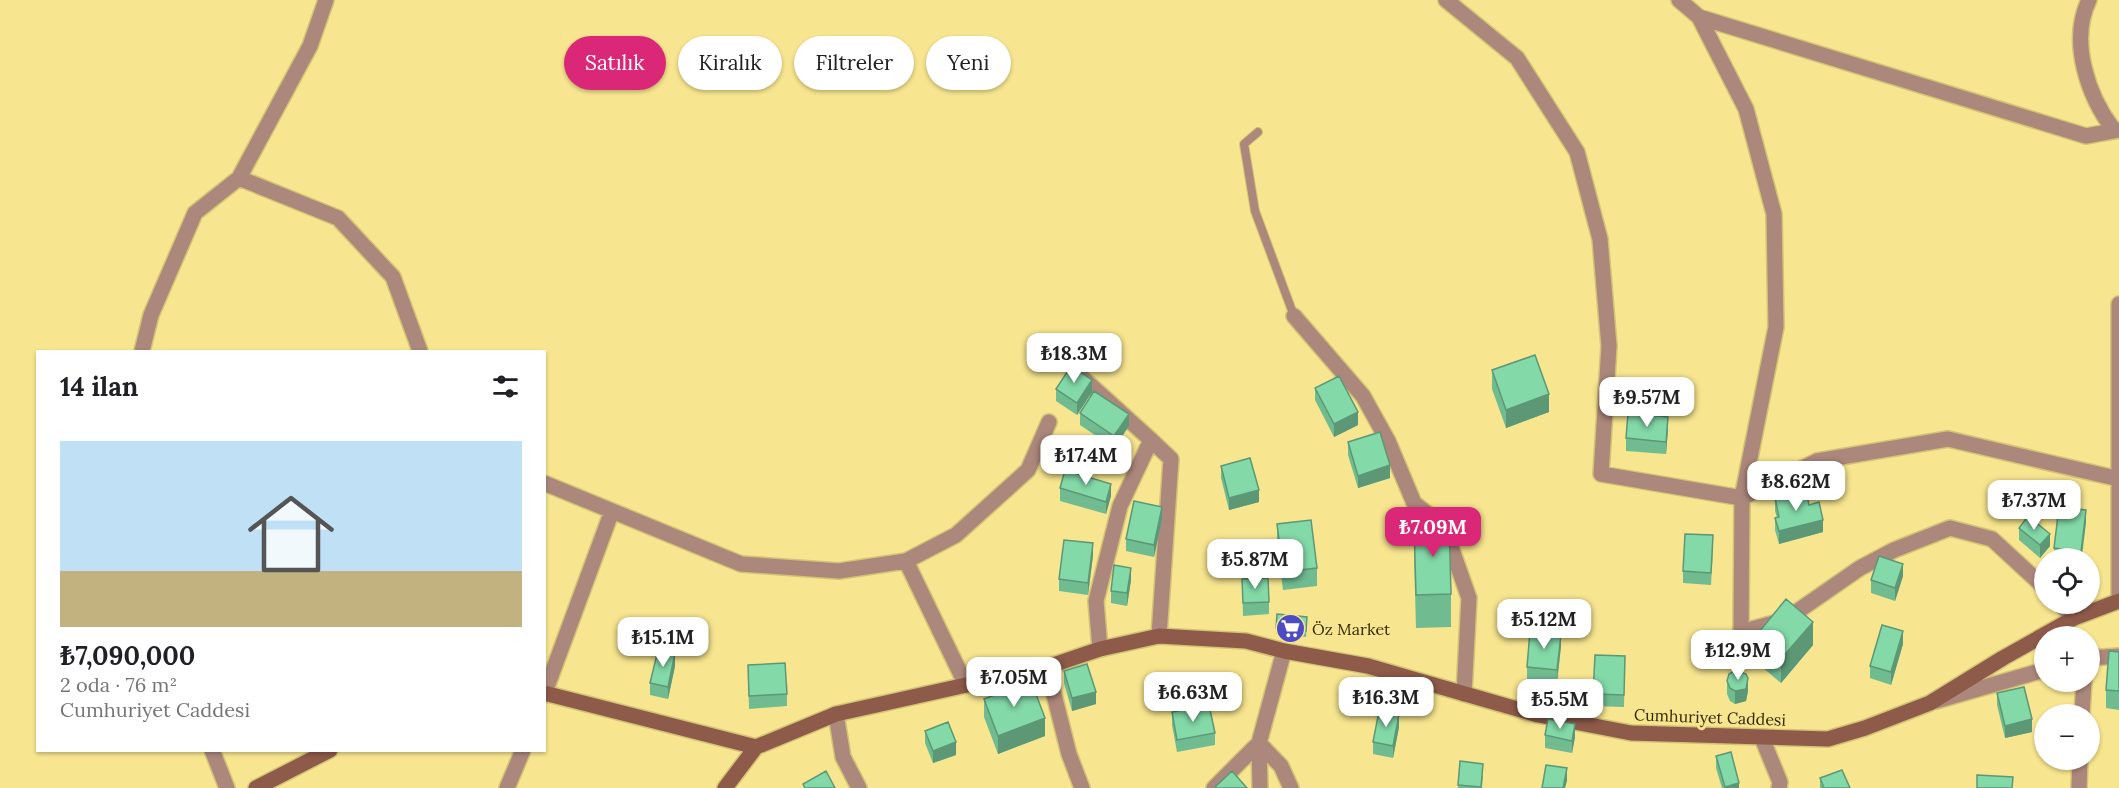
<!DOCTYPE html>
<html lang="tr">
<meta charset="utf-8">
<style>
:root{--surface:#fff;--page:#f2f2f2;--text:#202124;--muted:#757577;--line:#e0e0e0;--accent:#db2777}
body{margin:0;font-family:Lora,serif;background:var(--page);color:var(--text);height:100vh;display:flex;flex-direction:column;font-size:22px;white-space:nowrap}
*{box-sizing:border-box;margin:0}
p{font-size:20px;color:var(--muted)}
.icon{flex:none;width:33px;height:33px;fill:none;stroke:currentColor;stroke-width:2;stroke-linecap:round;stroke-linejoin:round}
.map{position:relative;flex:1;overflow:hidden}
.panel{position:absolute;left:36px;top:350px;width:510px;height:402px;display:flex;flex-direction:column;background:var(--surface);border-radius:0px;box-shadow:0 2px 4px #0004}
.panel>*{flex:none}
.banner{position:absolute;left:564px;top:36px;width:570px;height:54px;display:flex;gap:12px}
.fabs{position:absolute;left:2034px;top:548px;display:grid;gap:12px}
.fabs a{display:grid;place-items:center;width:66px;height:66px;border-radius:50%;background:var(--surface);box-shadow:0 2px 4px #0004;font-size:30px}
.price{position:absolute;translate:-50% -51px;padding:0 14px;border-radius:12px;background:#fff;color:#222;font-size:20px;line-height:39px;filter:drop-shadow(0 2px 3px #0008)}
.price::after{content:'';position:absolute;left:50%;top:36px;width:18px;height:14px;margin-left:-9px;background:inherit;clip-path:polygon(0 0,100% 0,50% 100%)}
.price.selected{background:var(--accent);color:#fff}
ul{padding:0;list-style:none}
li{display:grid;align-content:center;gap:12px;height:318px;padding:0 24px}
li+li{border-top:2px solid var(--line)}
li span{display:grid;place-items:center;height:186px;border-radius:0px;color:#555}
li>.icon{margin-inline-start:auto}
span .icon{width:108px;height:108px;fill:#fffc;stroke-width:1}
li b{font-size:26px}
h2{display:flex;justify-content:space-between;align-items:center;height:72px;padding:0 24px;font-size:26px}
.tag{padding:0 21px;border-radius:27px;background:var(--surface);box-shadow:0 2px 4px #0004;font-size:21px;line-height:54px}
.tag.selected{background:var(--accent);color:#fff}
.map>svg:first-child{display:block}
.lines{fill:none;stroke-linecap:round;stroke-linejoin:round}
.lane-casing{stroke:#d3c376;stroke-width:10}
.street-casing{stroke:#d3c376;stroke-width:18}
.secondary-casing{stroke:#d3c376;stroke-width:18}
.lane{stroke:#ac877b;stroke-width:8}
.street{stroke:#ac877b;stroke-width:15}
.secondary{stroke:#8e5a4a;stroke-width:15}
.wall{fill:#71bb90}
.shaded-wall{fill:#5c9876}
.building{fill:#83d9a8;stroke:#5c9876;stroke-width:1.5}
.labels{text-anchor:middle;stroke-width:6;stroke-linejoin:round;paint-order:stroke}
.poi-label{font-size:16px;fill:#302903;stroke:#f7e58f;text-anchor:start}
.street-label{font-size:16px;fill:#302903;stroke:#f7e58f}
</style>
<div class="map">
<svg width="2119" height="788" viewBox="0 0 2119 788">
<rect width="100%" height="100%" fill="#f7e58f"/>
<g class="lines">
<defs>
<path id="lane" d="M1258 132 1244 144 1255 211 1294 316"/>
<path id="street" d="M1446 0 1517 58 1577 152 1600 239 1609 346 1601 474 1742 498 1776 327 1774 214 1746 109 1699 17
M1679 0 1699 17 2086 136 2119 130
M2089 0C2069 41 2088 97 2114 130
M239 178 338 218 393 277 420 351
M2119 304V601
M1294 316 1363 396 1388 441 1414 503 1444 527 1469 598 1464 694
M142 351 151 315 195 213 239 178 310 46 326 0
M1076 372 1151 440 1120 506 1096 601 1100 649
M1151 440 1171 459 1159 636
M544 483 741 564 839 571 906 561 956 535 1028 470 1049 422
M906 561 966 685
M2044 587 1992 539 1950 528 1894 550 1860 568 1785 620 1741 632 1742 498 1817 461 1948 439 2119 479
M2059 603 2074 618
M2090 658 2119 656
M1047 667 1069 754 1082 788
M544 695 612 511
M1936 701 2044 670
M836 714 843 757 859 788
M2082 714 2084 681
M1762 738 1780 782 1779 788
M212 750 227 788
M507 788 523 750
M1214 788 1259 743 1284 651
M1260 788 1259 743 1281 766 1291 788
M2079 788 2080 759"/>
<path id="secondary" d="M544 693 756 747
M756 747 836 714 1047 667 1100 649 1159 636 1246 641 1284 651 1368 666 1538 715 1631 733 1828 739 1865 728 1930 703 2003 658 2074 618 2119 601
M256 788 330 750
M725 788 756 747"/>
</defs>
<use href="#lane" class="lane-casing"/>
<use href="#street" class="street-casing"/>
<use href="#secondary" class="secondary-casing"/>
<use href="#lane" class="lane"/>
<use href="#street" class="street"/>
<use href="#secondary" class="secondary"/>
</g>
<path class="wall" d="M1492 370 1549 412 1506 428 1492 389Z
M1315 388 1358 425 1334 437 1315 400Z
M1056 389 1092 392 1077 415 1056 401Z
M1080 413 1129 426 1114 448 1080 425Z
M1668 429 1666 454 1626 451V438Z
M1348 442 1390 478 1358 488 1348 455Z
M1221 466 1259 502 1229 510 1221 478Z
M1060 488 1111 496 1106 514 1060 501Z
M1775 498 1793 499 1809 505 1823 532 1779 544 1775 530V518H1777L1775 511Z
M1162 519 1154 557 1126 551V539Z
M1414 522 1451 594V627L1416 628 1414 555Z
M2086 522 2082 558H2054V548Z
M1277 524 1317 568V586L1283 590 1277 542Z
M2019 528 2050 546 2040 558 2019 540Z
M1713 548 1711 585 1683 583V571Z
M1093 555 1088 595 1059 591V579Z
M1903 576 1895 601 1871 593V580Z
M1242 579 1269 602V614L1243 616Z
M1131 580 1127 606 1111 603V591Z
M1307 623 1306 637 1276 634V628Z
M1755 637 1813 645 1781 683 1755 661Z
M1903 644 1891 685 1870 678V666Z
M1561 646 1557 682 1527 679V667Z
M2119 652V710L2106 708V690Z
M1625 656 1624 707 1593 706V694Z
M748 665 787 694V706L749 709Z
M675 666 668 699 650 695V683Z
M1064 671 1096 704 1072 711 1064 683Z
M1727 681 1748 691 1746 701 1735 704 1730 701 1727 694Z
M1997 693 2032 732 2005 738 1997 705Z
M984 699 1045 736 998 754 984 717Z
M1172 712 1215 733V745L1177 752 1172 725Z
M1399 727 1393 758 1373 754V742Z
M925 731 956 755 933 763 925 743Z
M1545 735 1575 737 1572 753 1545 748Z
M1716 756 1739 788H1722L1716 768Z
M1460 761 1483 776 1482 788H1458Z
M1820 778 1850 788H1820Z"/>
<path class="shaded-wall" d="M1092 380V392L1077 415V403Z
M1549 394V412L1506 428V410Z
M1358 412V425L1334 437V424Z
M1129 414V426L1114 448V436Z
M1668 417V429L1666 454V442Z
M1390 465V478L1358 488V476Z
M1111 484V496L1106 514V502Z
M1259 490V502L1229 510V498Z
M1162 507V519L1154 557V545Z
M2086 510V522L2081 558V552Z
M1823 520V532L1779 544V531Z
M2050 534V546L2040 558V545Z
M1093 543V555L1088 595V583Z
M1903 564V576L1895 601V588Z
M1131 568V580L1127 606V593Z
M1813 622V645L1781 683V659Z
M1903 631V644L1891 685V672Z
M1561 634V646L1557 682V670Z
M675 653V666L668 699V687Z
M1748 678V691L1746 701 1735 704V691Z
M1096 692V704L1072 711V698Z
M1399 714V727L1393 758V746Z
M1045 718V736L998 754V736Z
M2032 719V732L2005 738V726Z
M1575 724V737L1572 753V741Z
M956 742V755L933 763V751Z
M1567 768V781L1565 788H1563Z
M1739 783V788H1725V787Z"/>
<path class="building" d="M1535 355 1549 394 1506 410 1492 370Z
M1071 366 1092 380 1077 403 1056 389Z
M1339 376 1358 412 1334 424 1315 388Z
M1094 391 1129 414 1114 436 1080 413Z
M1628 413 1668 417 1666 442 1626 438Z
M1380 432 1390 465 1358 476 1348 442Z
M1250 458 1259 490 1229 498 1221 466Z
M1065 470 1111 484 1106 502 1060 488Z
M1792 494 1793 499 1807 495 1809 505 1819 502 1823 520 1779 531 1775 518 1779 517 1775 498Z
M1134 501 1162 507 1154 545 1126 539Z
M2059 507 2086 510 2081 552 2054 548Z
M2028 516 2050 534 2040 545 2019 528Z
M1311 520 1317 568 1283 572 1277 524Z
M1449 521 1451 594 1416 595 1414 522Z
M1685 534 1713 535 1711 573 1683 571Z
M1064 540 1093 543 1088 583 1059 579Z
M1879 556 1903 564 1895 588 1871 580Z
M1114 565 1131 568 1127 593 1111 591Z
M1268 578 1269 602 1243 603 1242 579Z
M1786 599 1813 622 1781 659 1755 637Z
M1277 614 1307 617 1306 631 1276 628Z
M1882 625 1903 631 1891 672 1870 666Z
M1530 631 1561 634 1557 670 1527 667Z
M658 650 675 653 668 687 650 683Z
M2109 651 2119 652V691L2106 690Z
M1595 655 1625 656 1624 695 1593 694Z
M785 663 787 694 749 696 748 665Z
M1087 664 1096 692 1072 698 1064 671Z
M1736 670 1746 674 1748 678 1746 689 1735 691 1730 688 1727 681 1729 674Z
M1031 681 1045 718 998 736 984 699Z
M2024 687 2032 719 2005 726 1997 693Z
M1209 705 1215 733 1177 740 1172 712Z
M1379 711 1399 714 1393 746 1373 742Z
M1548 719 1575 724 1572 741 1545 735Z
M948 722 956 742 933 751 925 731Z
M1731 752 1739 783 1725 787 1716 756Z
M1460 761 1483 764 1481 787 1458 785Z
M1546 765 1567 768 1563 788H1542Z
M1842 770 1850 788H1824L1820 778Z
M826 771 835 788H805L803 784Z
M1232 771 1247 788H1214Z
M1977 775 2013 777 2012 788H1977Z"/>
<defs>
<symbol id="supermarket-disc" viewBox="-11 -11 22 22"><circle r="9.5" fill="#4e4cc3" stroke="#f7e58f"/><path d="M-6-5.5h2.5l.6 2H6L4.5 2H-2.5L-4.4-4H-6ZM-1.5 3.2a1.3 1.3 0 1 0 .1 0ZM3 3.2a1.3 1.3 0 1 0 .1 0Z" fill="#fff"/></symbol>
</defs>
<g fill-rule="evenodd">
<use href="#supermarket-disc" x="1274" y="612" width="33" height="33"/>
</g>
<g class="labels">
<g class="poi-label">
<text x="1312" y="635">Öz Market</text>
</g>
<g class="street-label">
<text transform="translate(1710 717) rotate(2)" y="6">Cumhuriyet Caddesi</text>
</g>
</g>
</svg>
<div class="fabs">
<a><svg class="icon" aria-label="locate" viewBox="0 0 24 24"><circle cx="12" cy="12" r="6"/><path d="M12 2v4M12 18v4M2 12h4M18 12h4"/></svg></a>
<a>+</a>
<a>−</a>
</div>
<b class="price" style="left:1074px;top:384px">₺18.3M</b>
<b class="price" style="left:1647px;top:428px">₺9.57M</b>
<b class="price" style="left:1086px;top:486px">₺17.4M</b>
<b class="price" style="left:1796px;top:512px">₺8.62M</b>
<b class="price" style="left:2034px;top:531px">₺7.37M</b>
<b class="price selected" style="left:1433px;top:558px">₺7.09M</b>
<b class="price" style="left:1255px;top:590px">₺5.87M</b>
<b class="price" style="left:1544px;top:650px">₺5.12M</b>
<b class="price" style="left:663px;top:668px">₺15.1M</b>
<b class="price" style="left:1738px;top:681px">₺12.9M</b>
<b class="price" style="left:1014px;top:708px">₺7.05M</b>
<b class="price" style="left:1193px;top:723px">₺6.63M</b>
<b class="price" style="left:1386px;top:728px">₺16.3M</b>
<b class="price" style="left:1560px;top:730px">₺5.5M</b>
<div class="banner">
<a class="tag selected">Satılık</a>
<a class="tag">Kiralık</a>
<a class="tag">Filtreler</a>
<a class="tag">Yeni</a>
</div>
<section class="panel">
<h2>14 ilan<svg class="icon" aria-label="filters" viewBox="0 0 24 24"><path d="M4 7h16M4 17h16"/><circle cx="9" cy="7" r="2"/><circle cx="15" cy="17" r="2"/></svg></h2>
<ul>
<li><span style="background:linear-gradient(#bfe0f5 70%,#c2b280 0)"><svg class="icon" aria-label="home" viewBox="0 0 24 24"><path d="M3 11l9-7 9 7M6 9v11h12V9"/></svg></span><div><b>₺7,090,000</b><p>2 oda · 76 m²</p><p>Cumhuriyet Caddesi</p></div></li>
</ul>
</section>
</div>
